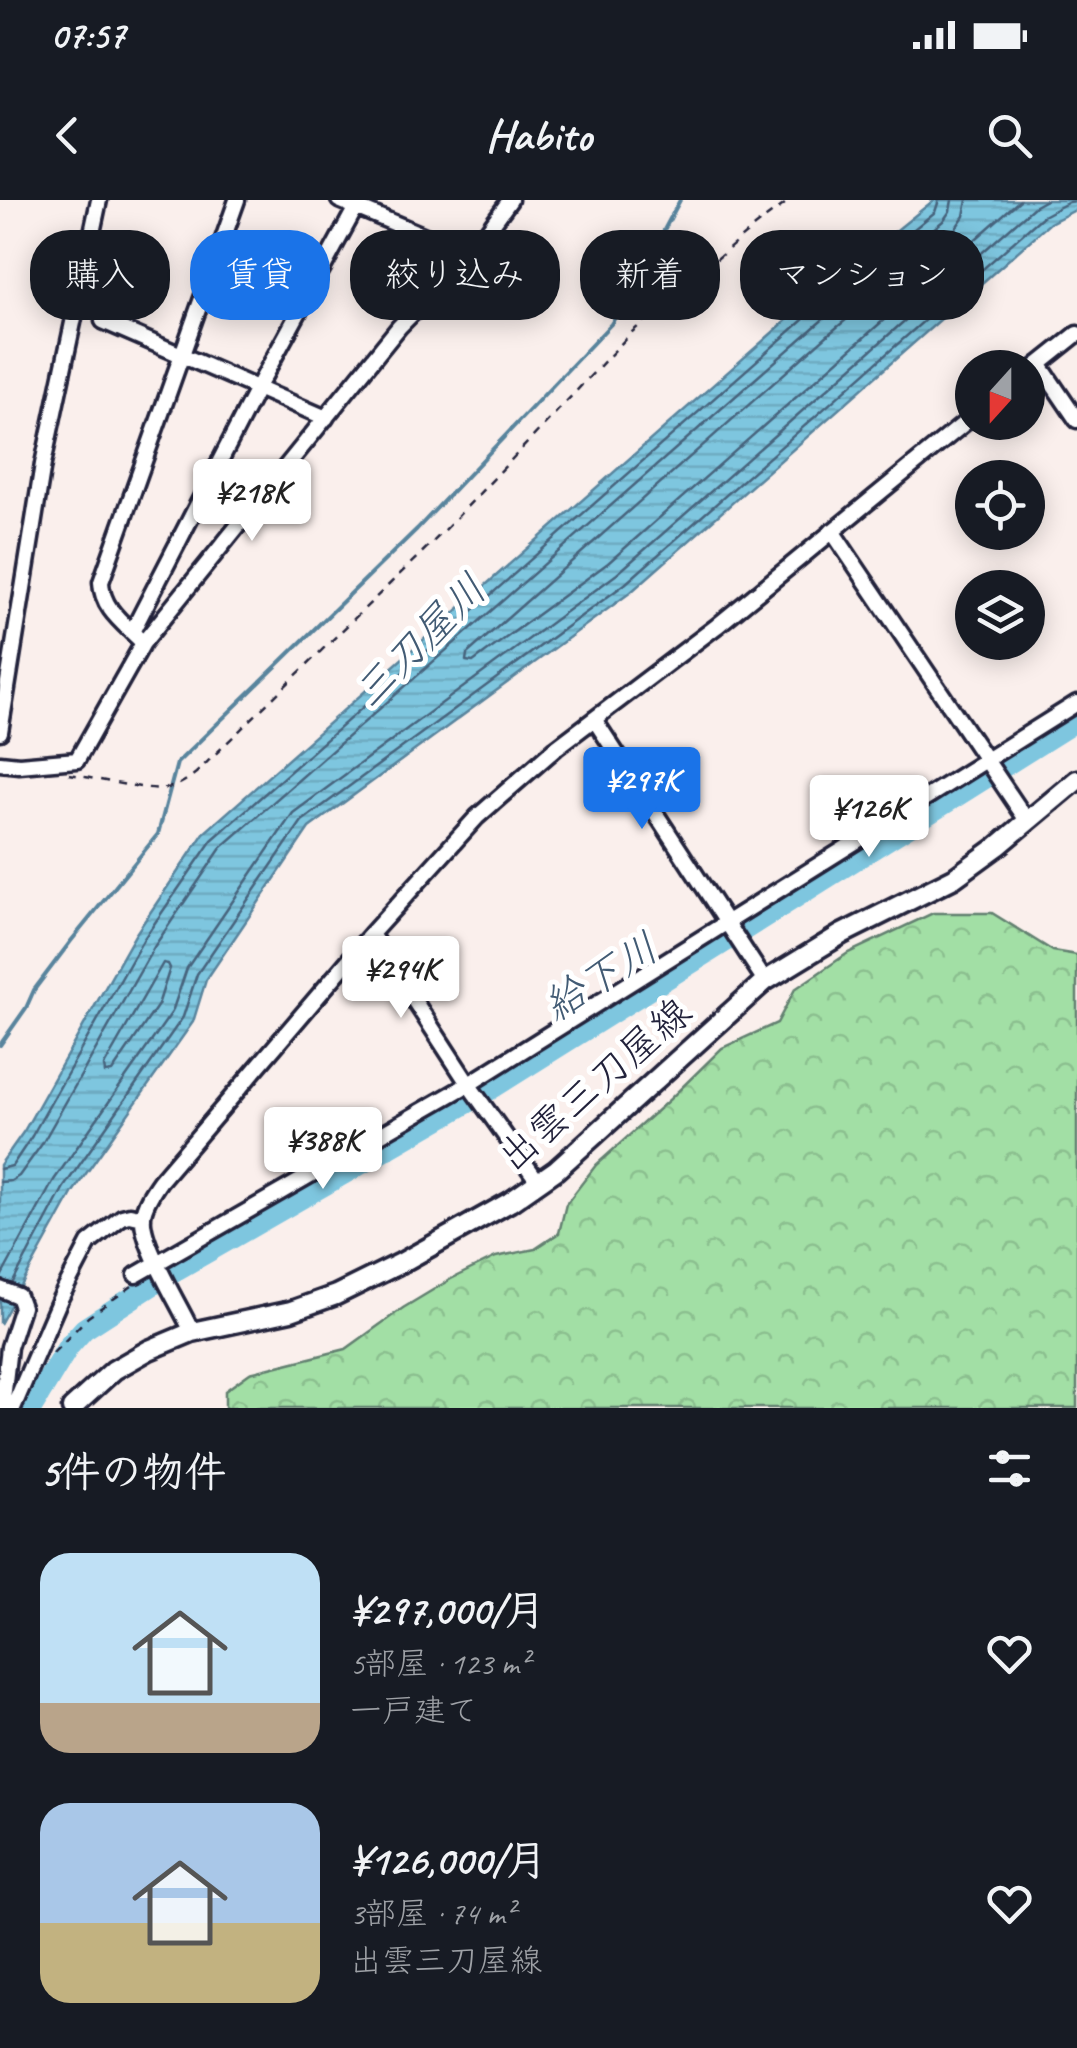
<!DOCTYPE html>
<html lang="ja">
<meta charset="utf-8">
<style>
:root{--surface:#171b24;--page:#20242c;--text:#f1f3f6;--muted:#9ea1a6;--accent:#1a73e8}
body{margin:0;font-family:Caveat,"Klee One",sans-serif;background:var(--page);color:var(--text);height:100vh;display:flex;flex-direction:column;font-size:38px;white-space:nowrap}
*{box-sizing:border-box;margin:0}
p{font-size:32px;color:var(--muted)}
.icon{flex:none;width:55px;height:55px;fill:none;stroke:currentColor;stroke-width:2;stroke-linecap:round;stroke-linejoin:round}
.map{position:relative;height:1208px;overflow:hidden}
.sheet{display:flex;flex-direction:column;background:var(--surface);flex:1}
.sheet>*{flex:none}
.banner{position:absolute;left:30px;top:30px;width:1018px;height:90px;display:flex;gap:20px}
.needle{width:65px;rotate:201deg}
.fabs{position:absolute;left:955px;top:150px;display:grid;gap:20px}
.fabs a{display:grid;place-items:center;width:90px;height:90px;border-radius:50%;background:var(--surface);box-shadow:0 5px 25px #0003;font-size:50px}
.price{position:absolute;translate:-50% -85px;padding:0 22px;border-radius:10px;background:#fff;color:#222;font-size:32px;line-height:65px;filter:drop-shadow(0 2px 5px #0008)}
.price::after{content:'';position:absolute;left:50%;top:60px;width:30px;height:22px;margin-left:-15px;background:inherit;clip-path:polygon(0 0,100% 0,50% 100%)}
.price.on{background:var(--accent);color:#fff}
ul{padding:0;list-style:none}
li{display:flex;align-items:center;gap:30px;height:250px;padding:0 40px}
li span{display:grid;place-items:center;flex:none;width:280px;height:200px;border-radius:30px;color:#555}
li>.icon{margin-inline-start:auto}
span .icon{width:120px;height:120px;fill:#fffc;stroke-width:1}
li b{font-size:42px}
h2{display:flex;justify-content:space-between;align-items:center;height:120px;padding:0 40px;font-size:42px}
.tag{padding:0 35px;border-radius:40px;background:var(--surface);box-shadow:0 5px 25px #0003;font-size:35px;line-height:90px}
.tag.on{background:var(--accent);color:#fff}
.status{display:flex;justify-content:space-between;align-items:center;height:70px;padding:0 50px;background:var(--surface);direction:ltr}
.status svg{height:28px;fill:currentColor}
header{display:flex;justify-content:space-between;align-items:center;height:130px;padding:0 40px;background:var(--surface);font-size:45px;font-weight:600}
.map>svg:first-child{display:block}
.forest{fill:url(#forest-crowns);stroke:#628070;stroke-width:2.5}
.water{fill:url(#water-rules);stroke:#59849d;stroke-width:2.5}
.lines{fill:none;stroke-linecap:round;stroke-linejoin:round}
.shore{stroke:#47647d;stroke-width:2.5}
.stream{stroke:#59849d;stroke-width:4}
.river{stroke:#7ec6df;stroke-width:22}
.minor-casing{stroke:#22223b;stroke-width:21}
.major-casing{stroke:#22223b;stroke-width:25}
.path{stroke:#22223b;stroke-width:2.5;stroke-dasharray:8 8;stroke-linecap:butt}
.minor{stroke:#fff;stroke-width:14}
.major{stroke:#fff;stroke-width:18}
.labels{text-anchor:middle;stroke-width:10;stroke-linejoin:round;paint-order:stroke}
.street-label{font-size:40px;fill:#22223b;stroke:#fff}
.water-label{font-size:42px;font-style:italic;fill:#425b74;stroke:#fff}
</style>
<div class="status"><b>07:57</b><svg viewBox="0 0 49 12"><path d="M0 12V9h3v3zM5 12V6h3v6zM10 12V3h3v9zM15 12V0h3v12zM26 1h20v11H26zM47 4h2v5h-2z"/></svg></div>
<header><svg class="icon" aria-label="back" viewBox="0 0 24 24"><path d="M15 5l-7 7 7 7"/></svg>Habito<svg class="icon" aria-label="search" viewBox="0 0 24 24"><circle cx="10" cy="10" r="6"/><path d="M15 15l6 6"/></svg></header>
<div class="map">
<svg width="1077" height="1208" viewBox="0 0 1077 1208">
<defs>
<pattern id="forest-crowns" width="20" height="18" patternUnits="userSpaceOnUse" patternTransform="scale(2.5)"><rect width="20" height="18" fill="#a2dfa5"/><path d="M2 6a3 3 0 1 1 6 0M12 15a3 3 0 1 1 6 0" fill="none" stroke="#8bbf8f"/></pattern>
<pattern id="water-rules" width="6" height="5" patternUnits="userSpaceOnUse" patternTransform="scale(2.5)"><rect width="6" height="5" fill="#7ec6df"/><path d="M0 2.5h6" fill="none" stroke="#6daac0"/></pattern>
</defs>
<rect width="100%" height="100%" fill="#faefec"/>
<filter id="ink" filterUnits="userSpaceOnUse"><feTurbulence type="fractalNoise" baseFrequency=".01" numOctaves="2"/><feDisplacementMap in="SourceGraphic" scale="20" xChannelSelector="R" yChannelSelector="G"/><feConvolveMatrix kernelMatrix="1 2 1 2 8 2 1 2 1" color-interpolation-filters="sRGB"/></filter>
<g filter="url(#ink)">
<path class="forest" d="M933 713H992L1053 751 1077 755V1208H225V1191L250 1173 346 1149 403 1108 451 1079 496 1057 535 1049 559 1033 566 1004 596 965 670 899 722 848 777 823 795 789 848 753Z"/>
<path class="water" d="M934 0H1077V9L1050 23 631 392 309 628 206 780 193 822 73 992 0 1124V965L24 931 135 735 204 633 805 104Z"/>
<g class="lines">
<path class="shore" d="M967 0 964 16 953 32 830 133 467 454 466 461 473 462 608 363 1020 0
M163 763 168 764 170 768 158 805 112 872 105 873 104 866Z
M0 969 12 966 32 936 143 740 212 640 812 112 935 12 939 0
M0 982 11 981 19 976 42 944 154 747 221 648 820 122 943 21 950 11 952 0
M0 1079 54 980 172 812 187 768 293 613 617 374 1035 6 1046 0
M12 1084 64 987 183 817 197 774 302 621 625 384 1043 16 1069 2 1077 1"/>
<path class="stream" d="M0 845 26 808 34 790 71 741 158 634 177 563 417 329 611 124 631 92 680 0"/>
<path class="river" d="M31 1208 68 1147 84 1129 172 1072 484 893 1077 520"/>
<defs>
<path id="minor" d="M339 0 470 55
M103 121 326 218
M1039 164 1077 220
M1028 173 1077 134
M832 331 1028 622
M132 432 257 189 356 7
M143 443C125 424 102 410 101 382L237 0
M594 519 765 781
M0 532 43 264 99 0
M0 563 19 565 77 560 143 443 399 127 470 55 510 0
M371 734 471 888 539 983
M136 1075 469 884 1077 503
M0 1089 18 1096 22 1107 9 1147 2 1208
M192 1132C180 1105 140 1043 143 1016 144 1004 153 991 160 981L371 734 477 617 556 548 717 426 972 217
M13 1208 60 1099 89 1043 122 1017 130 1015 143 1018"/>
<path id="major" d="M72 1208 114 1170 149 1150 192 1132 291 1111 336 1095 401 1063 510 1002 556 970 765 781 842 734 954 678 998 646 1077 580"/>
</defs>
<use href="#minor" class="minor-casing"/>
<use href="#major" class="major-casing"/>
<path class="path" d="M69 574C94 578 144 591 167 588 179 586 187 580 196 573L444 331 632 132 754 27 790 0
M53 1153 88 1117 132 1086"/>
<use href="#minor" class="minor"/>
<use href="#major" class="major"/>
</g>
</g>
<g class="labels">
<g class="street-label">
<text transform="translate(594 884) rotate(-41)" y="14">出雲三刀屋線</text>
</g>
<g class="water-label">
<text transform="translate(419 440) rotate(-45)" y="15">三刀屋川</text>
<text transform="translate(600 776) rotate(-32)" y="15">給下川</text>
</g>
</g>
</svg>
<div class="fabs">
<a><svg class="needle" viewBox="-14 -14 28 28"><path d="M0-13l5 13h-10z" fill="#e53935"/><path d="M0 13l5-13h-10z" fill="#9ea1a6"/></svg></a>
<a><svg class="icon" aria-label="locate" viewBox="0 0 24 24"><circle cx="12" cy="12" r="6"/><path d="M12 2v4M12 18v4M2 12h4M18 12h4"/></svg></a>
<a><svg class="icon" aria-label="layers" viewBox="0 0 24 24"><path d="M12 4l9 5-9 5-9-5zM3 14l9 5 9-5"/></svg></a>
</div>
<b class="price" style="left:252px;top:344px">¥218K</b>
<b class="price on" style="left:642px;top:632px">¥297K</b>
<b class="price" style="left:869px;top:660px">¥126K</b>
<b class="price" style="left:401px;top:821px">¥294K</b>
<b class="price" style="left:323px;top:992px">¥388K</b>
<div class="banner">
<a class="tag">購入</a>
<a class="tag on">賃貸</a>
<a class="tag">絞り込み</a>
<a class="tag">新着</a>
<a class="tag">マンション</a>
</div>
</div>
<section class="sheet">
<h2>5件の物件<svg class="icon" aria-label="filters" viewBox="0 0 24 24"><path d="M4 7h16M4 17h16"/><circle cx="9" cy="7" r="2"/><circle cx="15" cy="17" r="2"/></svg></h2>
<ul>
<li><span style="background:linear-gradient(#bfe0f5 75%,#b9a48a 0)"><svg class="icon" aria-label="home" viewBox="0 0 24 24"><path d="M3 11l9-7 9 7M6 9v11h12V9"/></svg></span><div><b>¥297,000/月</b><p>5部屋 · 123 m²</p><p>一戸建て</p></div><svg class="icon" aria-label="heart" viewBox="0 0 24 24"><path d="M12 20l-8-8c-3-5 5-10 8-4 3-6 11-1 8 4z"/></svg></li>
<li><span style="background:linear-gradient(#a9c7e8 60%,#c2b280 0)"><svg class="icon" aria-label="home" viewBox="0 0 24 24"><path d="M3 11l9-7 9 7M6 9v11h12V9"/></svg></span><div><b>¥126,000/月</b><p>3部屋 · 74 m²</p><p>出雲三刀屋線</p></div><svg class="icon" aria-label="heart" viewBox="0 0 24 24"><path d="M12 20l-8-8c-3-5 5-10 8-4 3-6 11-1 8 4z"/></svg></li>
</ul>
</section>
